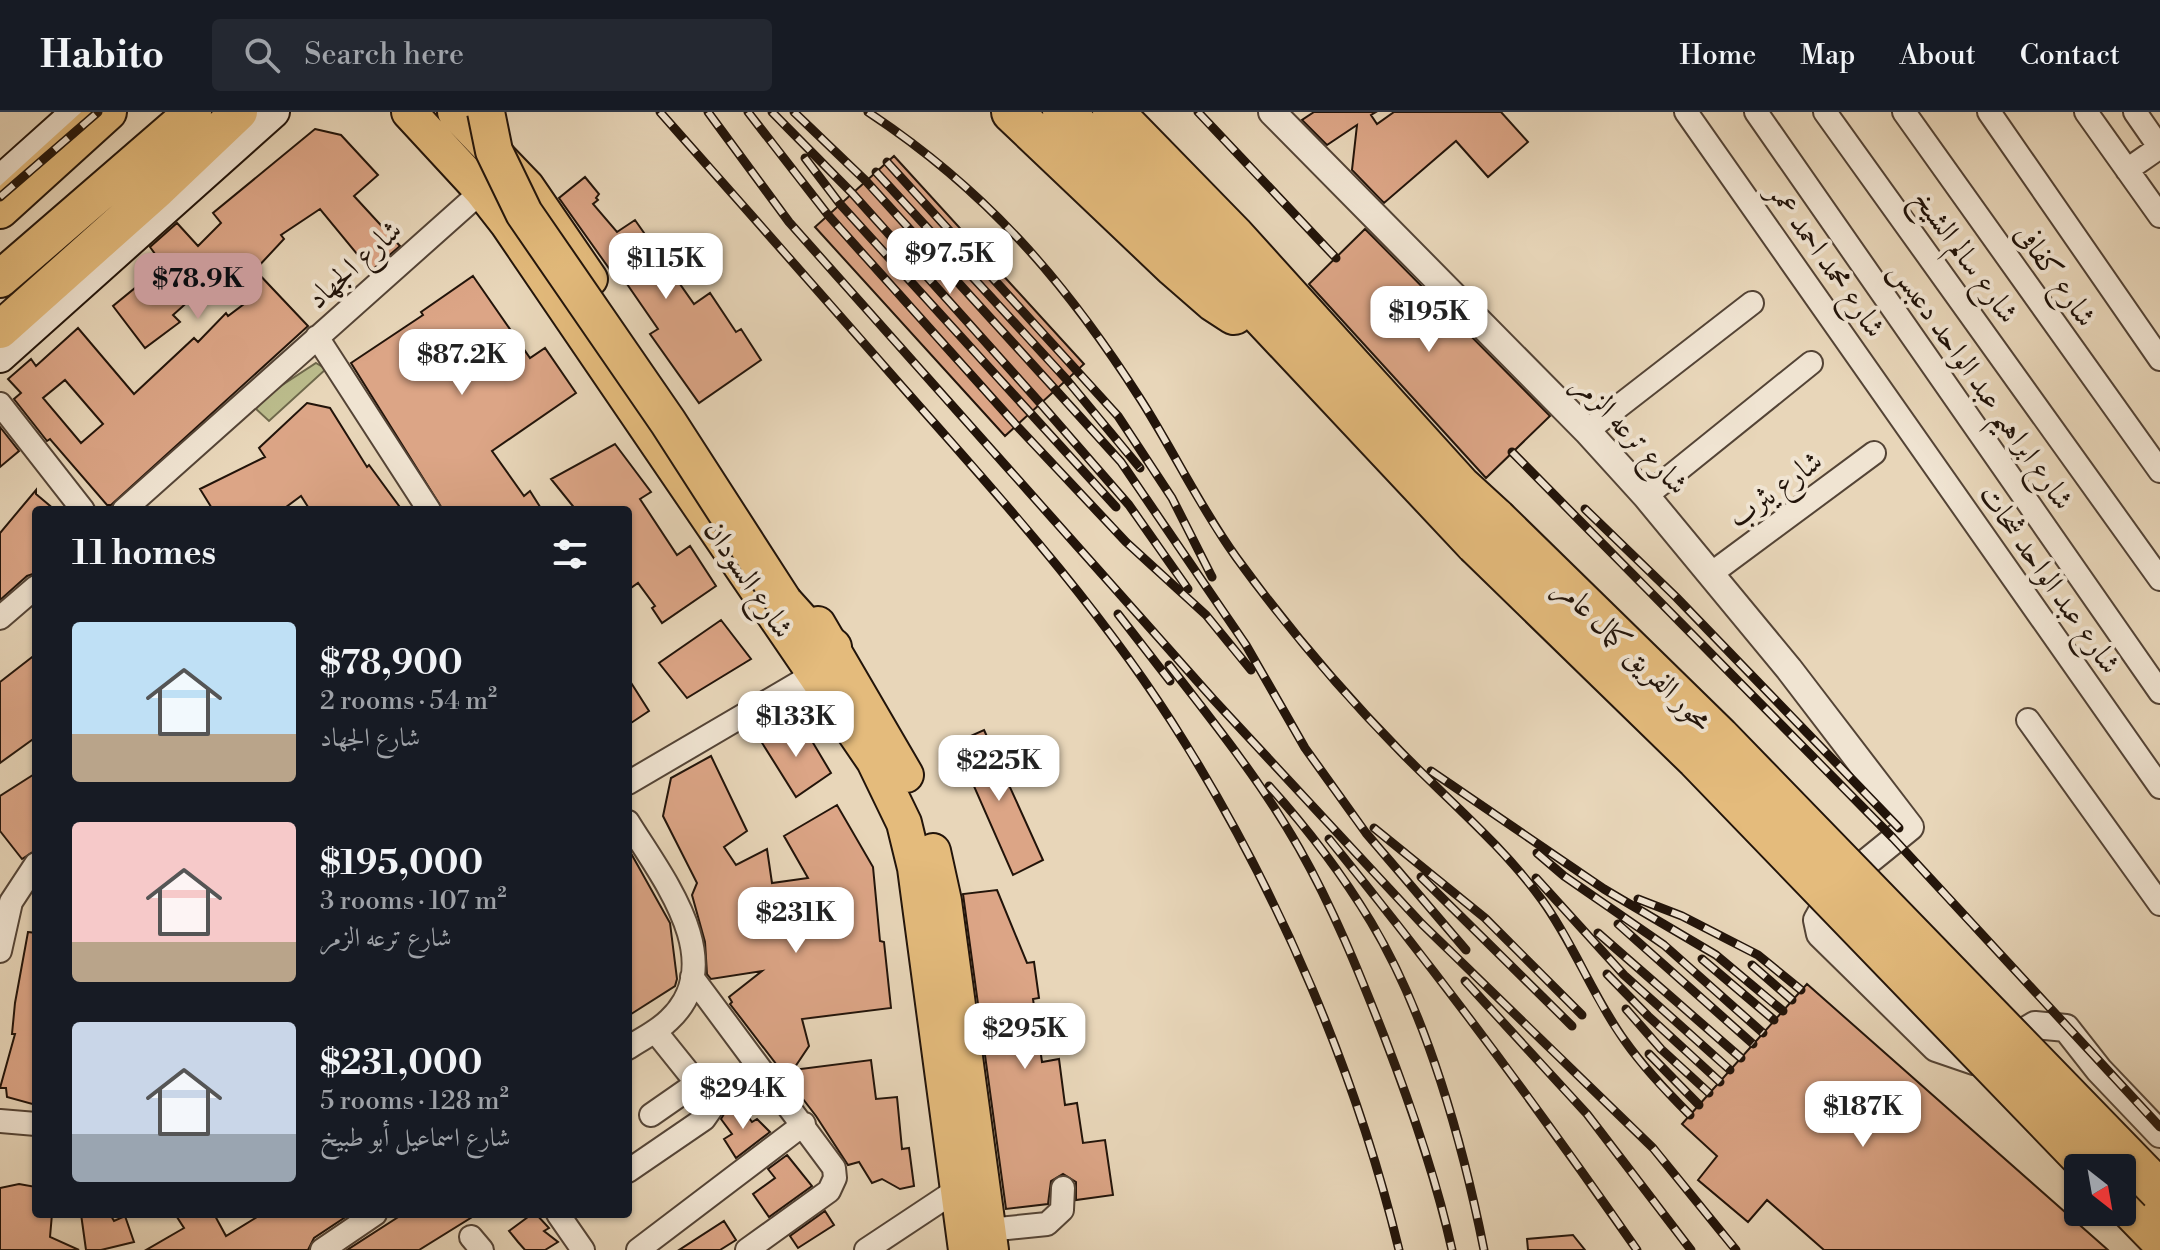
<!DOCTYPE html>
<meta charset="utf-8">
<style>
:root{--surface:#171b24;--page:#242831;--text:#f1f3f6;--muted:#9ea1a6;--line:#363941;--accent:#c59692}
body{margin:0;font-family:"Libre Bodoni",Amiri,serif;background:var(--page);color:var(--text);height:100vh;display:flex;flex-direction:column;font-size:30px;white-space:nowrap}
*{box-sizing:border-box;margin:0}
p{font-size:26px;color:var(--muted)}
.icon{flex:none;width:44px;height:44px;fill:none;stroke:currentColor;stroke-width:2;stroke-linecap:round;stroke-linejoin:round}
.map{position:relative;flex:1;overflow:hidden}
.panel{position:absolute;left:32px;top:394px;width:600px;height:712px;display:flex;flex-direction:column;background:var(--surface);border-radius:8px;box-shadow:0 2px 6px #0004}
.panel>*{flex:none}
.needle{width:52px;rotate:149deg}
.fabs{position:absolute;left:2064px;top:1042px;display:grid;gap:16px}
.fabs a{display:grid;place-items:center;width:72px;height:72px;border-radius:8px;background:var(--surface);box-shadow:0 2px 6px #0004;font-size:40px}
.price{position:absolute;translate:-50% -68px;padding:0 18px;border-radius:16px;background:#fff;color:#222;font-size:26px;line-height:52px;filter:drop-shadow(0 2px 4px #0008)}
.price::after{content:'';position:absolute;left:50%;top:48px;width:24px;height:18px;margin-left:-12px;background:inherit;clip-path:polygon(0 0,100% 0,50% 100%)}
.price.current{background:var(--accent);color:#111}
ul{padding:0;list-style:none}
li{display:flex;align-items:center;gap:24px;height:200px;padding:0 40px}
li span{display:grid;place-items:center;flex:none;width:224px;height:160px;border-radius:8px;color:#555}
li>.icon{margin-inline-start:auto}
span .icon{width:96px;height:96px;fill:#fffc;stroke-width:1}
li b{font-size:34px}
h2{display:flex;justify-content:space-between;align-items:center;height:96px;padding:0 40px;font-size:34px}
header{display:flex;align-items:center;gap:48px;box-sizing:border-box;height:112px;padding:0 40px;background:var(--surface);border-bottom:2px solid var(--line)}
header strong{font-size:38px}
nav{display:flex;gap:44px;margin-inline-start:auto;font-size:28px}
.search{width:560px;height:72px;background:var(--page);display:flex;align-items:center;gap:20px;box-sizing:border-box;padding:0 28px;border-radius:8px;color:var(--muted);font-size:30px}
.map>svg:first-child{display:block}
.green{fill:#bbbc8c;stroke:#6e684b;stroke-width:2}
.building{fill:#dca586;stroke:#22140a;stroke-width:2;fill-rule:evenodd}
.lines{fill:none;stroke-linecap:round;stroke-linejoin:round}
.minor-casing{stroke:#544436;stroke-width:26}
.tertiary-casing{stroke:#544436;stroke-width:30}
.secondary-casing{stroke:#22140a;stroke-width:34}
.primary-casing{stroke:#22140a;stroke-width:38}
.trunk-casing{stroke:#22140a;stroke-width:40}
.motorway-casing{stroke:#22140a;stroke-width:44}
.minor{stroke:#f0e4d2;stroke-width:22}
.tertiary{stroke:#f0e4d2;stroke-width:26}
.secondary{stroke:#f0e4d2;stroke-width:30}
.primary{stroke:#e4bb7c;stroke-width:34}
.trunk{stroke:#e4bb7c;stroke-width:36}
.motorway{stroke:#e4bb7c;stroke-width:40}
.rail-casing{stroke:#22140a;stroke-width:9}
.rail{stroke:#f0e4d2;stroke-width:6;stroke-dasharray:18;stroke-linecap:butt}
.trunk-bridge-casing{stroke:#22140a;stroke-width:40;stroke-linecap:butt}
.motorway-bridge-casing{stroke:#22140a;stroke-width:44;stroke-linecap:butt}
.trunk-bridge{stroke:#e4bb7c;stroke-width:36}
.motorway-bridge{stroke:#e4bb7c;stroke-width:40}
.labels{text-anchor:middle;stroke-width:8;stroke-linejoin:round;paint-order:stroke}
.street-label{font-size:30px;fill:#22140a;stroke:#f0e4d2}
</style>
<header>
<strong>Habito</strong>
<div class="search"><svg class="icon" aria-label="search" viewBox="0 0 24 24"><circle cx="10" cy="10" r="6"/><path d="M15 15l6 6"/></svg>Search here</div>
<nav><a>Home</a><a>Map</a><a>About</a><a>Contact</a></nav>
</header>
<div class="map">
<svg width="2160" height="1138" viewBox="0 0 2160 1138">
<rect width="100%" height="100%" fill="#e8d6b9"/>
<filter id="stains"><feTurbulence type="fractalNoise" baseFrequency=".0025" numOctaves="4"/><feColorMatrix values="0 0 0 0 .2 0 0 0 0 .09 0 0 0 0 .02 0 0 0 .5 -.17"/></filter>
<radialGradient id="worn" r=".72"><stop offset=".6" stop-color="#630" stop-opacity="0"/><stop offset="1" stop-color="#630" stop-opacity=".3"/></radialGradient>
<path class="green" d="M316 251 326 257 269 309 256 297 267 283Z"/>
<path class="building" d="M1314 0H1376L1371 3 1377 12 1394 0H1501L1528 30 1488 65 1456 29 1384 91 1352 58 1357 13 1327 33 1302 8Z
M315 17 341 23 378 63 354 84 400 134 371 159 320 97 281 123 284 127 255 158 308 214 111 393H107L50 327 47 329 14 287 21 281 8 267 31 247 36 254 78 216 134 282 194 226 198 230 226 201 228 204 252 186 228 154 173 203 180 210 145 236 113 194 163 153 150 135 177 111 198 134 221 111 213 101ZM65 268 103 312 81 331 43 286Z
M894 44 1084 252 1005 324 815 115Z
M585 65 599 82 596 86 598 88 593 92 617 120 635 108 694 192 710 181 736 220 741 217 761 248 699 291 650 222 658 217 618 159 613 162 559 86Z
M1365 117 1550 304 1486 366 1309 172Z
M473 164 530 246 545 236 576 281 492 339 524 384 530 379 542 398H443L351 251 423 203 421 200Z
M307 291 330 296 367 355 369 353 402 398H310L301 384 282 398H213L200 377 265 345 259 336Z
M0 315 19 339 0 355Z
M615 332 651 380 640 387 677 443 690 434 716 474 662 511 652 496 655 494 638 471 628 478V398H576L551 367Z
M36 378V382L55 398H36V461L27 464 0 488V421Z
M721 508 751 547 687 586 659 551Z
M36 542V625L0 651V570Z
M628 566 649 599 628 613Z
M776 616 809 624 831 661 796 685 759 626Z
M984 618 1043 748 1013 763 955 631Z
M711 644 747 719 724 735 736 753 767 737 772 771 808 766 784 724 837 693 873 755 880 829 884 830 891 896 802 907 809 934 793 958 871 948 876 987 897 985 902 1037 909 1036 914 1074 900 1077 882 1067 872 1071 859 1050 848 1053 816 1004 730 892 732 890 729 885 762 859 711 867 707 862 705 830 692 783 697 771 663 704 671 666Z
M36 661V738L22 747 0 719V684Z
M628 736 670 811 677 867 675 874 628 904Z
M997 778 1027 851 1034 850 1039 886 1033 887 1042 950 1059 947 1065 993 1077 991 1083 1031 1105 1028 1113 1083 1076 1088V1070L1063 1062 1051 1069 1048 1092 1006 1097 963 782Z
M28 820 36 821V993L7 985 6 976H0L15 922H12L15 891Z
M1807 872 2108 1138H1824L1767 1088 1748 1110 1698 1068 1717 1044 1682 1012Z
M741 995 752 1010 757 1007 770 1020 736 1046 724 1027 732 1022 721 1007 724 1002Z
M787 1043 812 1074 769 1105 753 1082 775 1066 768 1057Z
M19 1072 36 1075V1102H52L50 1125 79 1138H0V1076Z
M825 1099 834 1113 798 1136 790 1124Z
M81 1102H110L114 1109 125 1104 134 1130 101 1138H86Z
M175 1102H214L226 1124 262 1102H350L314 1126 308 1138H146L184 1116Z
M403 1102H477L419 1138H347Z
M532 1102H536L549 1116 544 1119 558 1130 545 1138H525L518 1130 509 1119Z
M724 1109 736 1128 720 1138H679Z
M1573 1123 1585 1138H1528L1527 1127Z"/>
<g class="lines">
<defs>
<path id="minor" d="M1686 0 2160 675
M1756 0 2160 580
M1825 0 2160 467
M1904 0 2160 359
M1989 0 2160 247
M2086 0 2160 104
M2135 0 2160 36
M2127 58 2160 35
M317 225 429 398
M0 292 83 398
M1587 319 1752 191
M1646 384 1811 251
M124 398 482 79
M1712 461 1874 341
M0 506 36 475
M2028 608 2160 792
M628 671 814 562
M628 710C661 764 731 850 669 908 657 920 641 927 628 936
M0 839 11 790 36 752
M692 865 834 1056 835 1066 829 1079 747 1138
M651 1003 697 971
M0 1009 36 1012
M628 1059 704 1007 711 997 708 985 655 919
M558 1102 583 1138
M988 1118 1047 1112 1062 1098 1063 1076
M471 1125 482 1138
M322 1138 375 1102
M638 1138 804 1012
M866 1138 958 1077"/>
<path id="tertiary" d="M1272 0 1587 319 1646 384 1789 557 1910 715 1836 775 1817 808 1820 822 1936 936 1974 949 2035 913 2066 916 2099 958 2160 1022"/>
<path id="secondary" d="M0 69 77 0
M0 245 274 0"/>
<path id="primary" d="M409 0 482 79 507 111 874 649 904 711 915 756 966 1138
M455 0 527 75 590 167
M818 512 906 663
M933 739 944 789 991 1138"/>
<path id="trunk" d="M0 98 108 0
M0 167 193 0
M0 218 158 77 239 0
M784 490 802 510 833 535"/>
<path id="motorway" d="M1012 0 1175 155 1214 189 1234 202
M1063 0 1153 88 1476 432
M1113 0 1233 123 1460 374 1496 407
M2122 1088 2160 1127"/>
</defs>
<use href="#minor" class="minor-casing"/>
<use href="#tertiary" class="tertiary-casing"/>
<use href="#secondary" class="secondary-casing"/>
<use href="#primary" class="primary-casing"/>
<use href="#trunk" class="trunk-casing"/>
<use href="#motorway" class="motorway-casing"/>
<use href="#minor" class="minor"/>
<use href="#tertiary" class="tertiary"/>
<use href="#secondary" class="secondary"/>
<use href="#primary" class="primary"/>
<use href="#trunk" class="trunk"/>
<use href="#motorway" class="motorway"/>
<defs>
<path id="rail" d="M660 0C747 98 834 197 920 295 1015 402 1110 509 1185 631 1281 786 1356 961 1399 1138
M708 0 789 110 1214 588 1422 812 1653 1036 1736 1138
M748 0 828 103 1017 314 1126 430 1206 503 1251 558
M772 0 852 81 1041 292 1129 393 1188 477
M794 0 866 69 1121 350 1246 533 1305 636 1366 721 1466 838
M868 0C986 78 1065 169 1141 288 1174 340 1200 395 1236 445 1287 515 1341 579 1401 640 1449 689 1502 733 1542 788 1574 832 1593 885 1625 929 1644 956 1667 980 1690 1003
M1198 0 1336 146
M805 46 840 92 1116 395
M887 50 1118 304 1172 386 1212 465
M876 60 1067 268 1140 356
M0 85 98 0
M1512 340 1893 726 2160 1015
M1585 397 1676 485 1899 716
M1118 502 1170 569
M1169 553C1215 612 1262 671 1299 736 1333 796 1359 860 1384 924 1411 994 1436 1065 1452 1138
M1431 659 1604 777 1716 843 1783 899
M1269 674C1307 716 1342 762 1371 810 1427 903 1463 1032 1484 1138
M1374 716 1485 806 1582 903
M1329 727C1437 860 1539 997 1637 1138
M1537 741 1564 764 1664 833 1763 921
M1421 765 1572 914
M1536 766 1624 863 1730 958
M1638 787 1682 804 1758 843 1801 878
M1618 812 1753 932
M1598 821 1741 946
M1702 847 1774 908
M1752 853 1792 888
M1607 862 1648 904 1720 970
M1465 869 1587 1002 1691 1138
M1626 897 1661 937 1709 981
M1649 942 1699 993"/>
</defs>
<use href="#rail" class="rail-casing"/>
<use href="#rail" class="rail"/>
<defs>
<path id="trunk-bridge" d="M486 0 494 39 524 101 668 310 784 490"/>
<path id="motorway-bridge" d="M1496 407 1719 625 2160 1079
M1476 432 1697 647 2092 1056"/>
</defs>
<use href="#trunk-bridge" class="trunk-bridge-casing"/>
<use href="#motorway-bridge" class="motorway-bridge-casing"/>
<use href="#trunk-bridge" class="trunk-bridge"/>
<use href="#motorway-bridge" class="motorway-bridge"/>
</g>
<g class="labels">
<g class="street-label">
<text transform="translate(1966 144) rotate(54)" y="10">شارع سالم الشيخ</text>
<text transform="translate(1827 148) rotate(55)" y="10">شارع محمد احمد عمر</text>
<text transform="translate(354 152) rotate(-42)" y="10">شارع الجهاد</text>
<text transform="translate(2056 163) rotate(55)" y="10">شارع كفافى</text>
<text transform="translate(1982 273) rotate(55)" y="10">شارع ابراهيم عبد الواحد دعبس</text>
<text transform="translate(1631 322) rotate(47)" y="10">شارع ترعه الزمر</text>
<text transform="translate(1775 377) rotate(-36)" y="10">شارع يثرب</text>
<text transform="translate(749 467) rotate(56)" y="10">شارع السودان</text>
<text transform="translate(2050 467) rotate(55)" y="10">شارع عبد الواحد شحات</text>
<text transform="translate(1634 542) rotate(44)" y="10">محور الفريق كمال عامر</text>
</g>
</g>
<rect width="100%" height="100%" filter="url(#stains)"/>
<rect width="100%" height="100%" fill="url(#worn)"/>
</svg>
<div class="fabs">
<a><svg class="needle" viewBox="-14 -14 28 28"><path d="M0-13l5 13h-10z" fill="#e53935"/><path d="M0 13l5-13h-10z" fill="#9ea1a6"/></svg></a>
</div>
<b class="price" style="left:950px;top:184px">$97.5K</b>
<b class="price" style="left:666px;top:189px">$115K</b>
<b class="price current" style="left:198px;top:209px">$78.9K</b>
<b class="price" style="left:1429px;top:242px">$195K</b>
<b class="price" style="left:462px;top:285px">$87.2K</b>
<b class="price" style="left:796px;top:647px">$133K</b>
<b class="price" style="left:999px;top:691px">$225K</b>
<b class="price" style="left:796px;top:843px">$231K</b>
<b class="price" style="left:1025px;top:959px">$295K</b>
<b class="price" style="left:743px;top:1019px">$294K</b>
<b class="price" style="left:1863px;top:1037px">$187K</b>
<section class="panel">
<h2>11 homes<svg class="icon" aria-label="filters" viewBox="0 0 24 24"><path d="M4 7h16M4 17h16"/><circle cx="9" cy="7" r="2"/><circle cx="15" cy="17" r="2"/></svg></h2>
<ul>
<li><span style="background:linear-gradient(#bfe0f5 70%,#b9a48a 0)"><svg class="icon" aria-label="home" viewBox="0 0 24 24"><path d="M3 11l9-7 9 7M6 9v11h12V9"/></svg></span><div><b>$78,900</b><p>2 rooms · 54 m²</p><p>شارع الجهاد</p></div></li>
<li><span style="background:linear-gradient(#f6c9c9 75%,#b9a48a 0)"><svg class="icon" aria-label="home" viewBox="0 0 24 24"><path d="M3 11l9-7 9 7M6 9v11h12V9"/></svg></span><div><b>$195,000</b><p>3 rooms · 107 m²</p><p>شارع ترعه الزمر</p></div></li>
<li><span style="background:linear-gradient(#c9d6e8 70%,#9aa5b1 0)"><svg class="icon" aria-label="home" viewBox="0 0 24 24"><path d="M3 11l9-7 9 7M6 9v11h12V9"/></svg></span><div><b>$231,000</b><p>5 rooms · 128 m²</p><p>شارع اسماعيل أبو طبيخ</p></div></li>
</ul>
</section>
</div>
